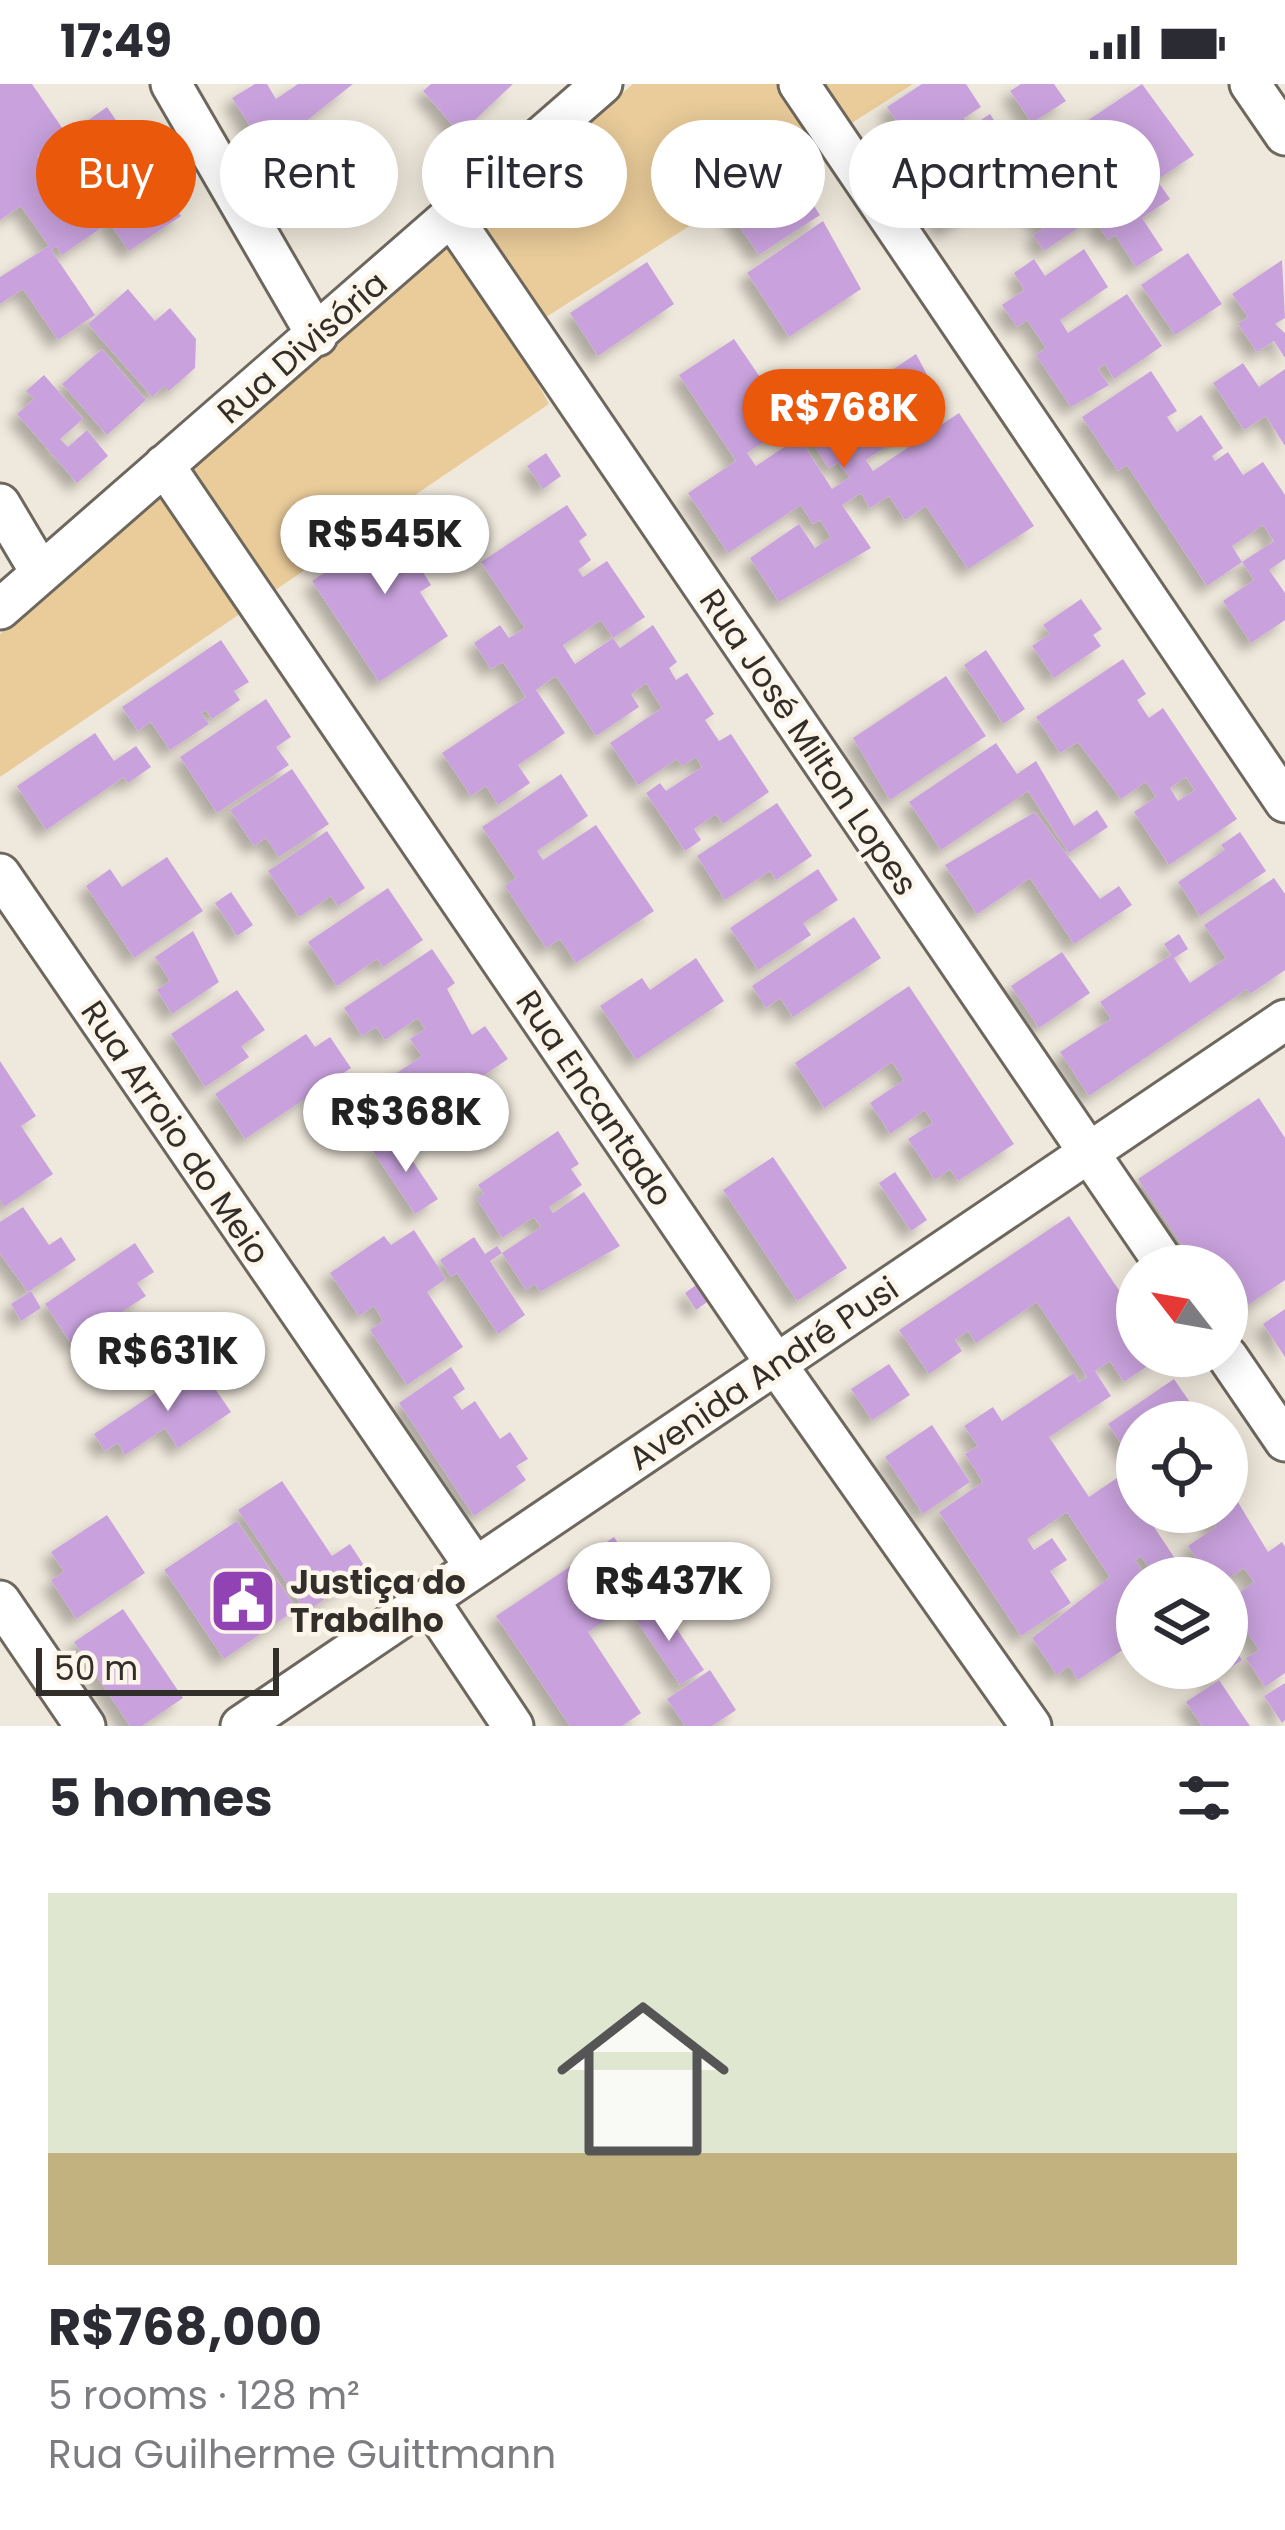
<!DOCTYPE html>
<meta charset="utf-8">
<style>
:root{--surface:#fff;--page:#f7f7f7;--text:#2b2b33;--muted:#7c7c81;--line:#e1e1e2;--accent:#ea580c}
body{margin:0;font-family:Poppins,sans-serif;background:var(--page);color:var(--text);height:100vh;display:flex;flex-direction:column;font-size:45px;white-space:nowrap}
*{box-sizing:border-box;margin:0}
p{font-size:39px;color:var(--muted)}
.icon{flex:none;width:66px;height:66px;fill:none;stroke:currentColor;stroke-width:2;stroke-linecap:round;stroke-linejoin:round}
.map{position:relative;height:1642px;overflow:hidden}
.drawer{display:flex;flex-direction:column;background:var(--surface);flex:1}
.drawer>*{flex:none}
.top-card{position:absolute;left:36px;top:36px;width:1215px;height:108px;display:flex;gap:24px}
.needle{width:78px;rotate:301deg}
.fabs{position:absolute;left:1116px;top:1161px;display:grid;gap:24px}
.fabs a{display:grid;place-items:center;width:132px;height:132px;border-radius:50%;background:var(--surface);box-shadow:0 6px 30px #0003;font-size:60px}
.scale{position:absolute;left:36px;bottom:30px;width:243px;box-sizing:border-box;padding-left:12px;border:6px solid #322f2b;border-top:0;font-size:33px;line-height:42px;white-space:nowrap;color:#322f2b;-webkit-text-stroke:9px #fcf5e9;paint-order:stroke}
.price{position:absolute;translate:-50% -102px;padding:0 27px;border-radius:42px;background:#fff;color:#222;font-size:39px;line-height:78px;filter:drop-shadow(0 3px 6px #0008)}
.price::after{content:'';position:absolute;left:50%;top:72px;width:36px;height:27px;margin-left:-18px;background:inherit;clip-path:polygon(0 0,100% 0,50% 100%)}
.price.on{background:var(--accent);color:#fff}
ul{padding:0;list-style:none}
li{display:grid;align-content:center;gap:24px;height:636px;padding:0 48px}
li+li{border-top:3px solid var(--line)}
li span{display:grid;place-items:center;height:372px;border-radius:0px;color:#555}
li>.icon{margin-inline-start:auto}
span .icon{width:216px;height:216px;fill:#fffc;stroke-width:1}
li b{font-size:51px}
h2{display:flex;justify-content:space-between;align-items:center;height:144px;padding:0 48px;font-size:51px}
.pill{padding:0 42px;border-radius:54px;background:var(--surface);box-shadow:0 6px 30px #0003;font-size:42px;line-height:108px}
.pill.on{background:var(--accent);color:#fff}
.status{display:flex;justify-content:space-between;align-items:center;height:84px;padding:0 60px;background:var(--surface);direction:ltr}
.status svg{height:33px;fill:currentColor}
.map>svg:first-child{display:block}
.green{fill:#eacc9a}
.building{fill:#c9a2dd;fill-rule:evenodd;filter:url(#shadow)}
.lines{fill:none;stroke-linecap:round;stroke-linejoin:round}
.minor-casing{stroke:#6d675d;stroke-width:45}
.minor{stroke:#fff;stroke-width:39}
.labels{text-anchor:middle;stroke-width:9;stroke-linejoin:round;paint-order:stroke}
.street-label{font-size:33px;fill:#322f2b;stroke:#fcf5e9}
.poi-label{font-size:33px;font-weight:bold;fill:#322f2b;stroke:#fcf5e9;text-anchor:start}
</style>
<div class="status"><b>17:49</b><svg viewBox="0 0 49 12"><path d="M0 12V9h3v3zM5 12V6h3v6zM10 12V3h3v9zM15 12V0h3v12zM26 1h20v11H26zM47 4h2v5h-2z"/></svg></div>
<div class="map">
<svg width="1285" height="1642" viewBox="0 0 1285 1642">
<defs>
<filter id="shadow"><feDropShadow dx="-9" dy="9" stdDeviation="6" flood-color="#0004"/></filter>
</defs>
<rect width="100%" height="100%" fill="#efe8dc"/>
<path class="green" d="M633 0H913L513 254 549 320 0 693V550Z"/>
<path class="building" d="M0 0H32L67 51 107 23 181 132 129 167 89 109 141 73 84 98 55 59 37 72 69 119 82 111 104 142 62 171 56 162 51 166 95 231 58 256 23 205 0 220V193L49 162 21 122 0 136Z
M255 0H267L276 15 298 0H353L267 68 232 14Z
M431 0H513L460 50 423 7Z
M922 0H966L981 23 964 34 970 43 990 30 1028 89 945 145 905 86 922 75 887 23Z
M1021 0H1054L1066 17 1032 39 1010 7Z
M1142 0 1194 71 1157 96 1170 115 1142 134 1163 166 1136 183 1115 151 1108 156 1093 134 1044 167 1033 151 1043 145 1016 105 1056 78 1093 134 1110 123 1063 53Z
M786 80 820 131 759 171 725 121Z
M823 137 861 205 789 253 747 189Z
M1084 165 1108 203 1060 236 1068 249 1127 210 1162 262 1114 295 1105 280 1098 285 1109 301 1071 323 1036 271 1046 264 1027 236 1017 243 1002 221 1024 206 1014 189 1034 175 1045 192Z
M1188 169 1222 220 1175 251 1141 201Z
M1282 176 1285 234 1275 240 1285 249V274L1274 257 1257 268 1238 240 1248 233 1232 210Z
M647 178 674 220 598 272 570 229Z
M128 205 155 237 170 224 196 255 195 284 169 307 164 302 152 313 88 240Z
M734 255 764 299 757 304 772 327 785 317 797 336 747 369 756 382 799 353 832 405 850 393 838 379 829 384 797 336 826 316 832 326 916 270 944 323 866 376 873 387 959 329 1034 442 968 485 926 422 905 436 889 412 870 424 861 409 842 421 871 464 779 518 750 474 799 440 815 464 831 453 820 436 813 440 801 421 728 469 688 409 736 377 679 291Z
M102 265 146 316 107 351 62 300Z
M1243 279 1259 303 1285 285V362L1266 332 1244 346 1213 299Z
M1151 287 1177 327 1167 333 1177 348 1201 331 1223 364 1212 372 1215 377 1228 368 1243 391 1263 378 1285 411V475L1269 486 1285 509V536L1251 559 1223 517 1254 496 1242 478 1274 457 1263 441 1232 462 1242 478 1207 502 1127 381 1118 387 1082 333Z
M44 291 83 335 60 355 68 363 87 346 108 372 77 399 17 330 34 315 26 307Z
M546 369 561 392 543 405 527 382Z
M567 421 587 451 579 457 591 476 578 486 583 493 607 477 645 533 613 554 601 536 563 561 575 580 613 554 620 564 653 541 677 578 669 584 676 596 687 589 714 630 705 636 719 657 731 650 769 708 723 740 716 730 694 745 701 756 685 767 646 709 660 699 666 707 702 683 696 673 682 682 677 675 638 701 610 659 662 624 646 599 631 610 639 623 596 652 556 592 536 606 565 649 518 681 530 699 498 721 486 702 471 712 442 669 526 613 503 578 491 585 474 559 500 541 509 554 525 544 481 478Z
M421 423 437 447 412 471 431 501 420 508 448 552 379 598 312 497Z
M1081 515 1102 545 1093 551 1101 562 1054 594 1032 562 1050 550 1043 541Z
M221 556 249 598 234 607 240 616 212 635 206 626 201 629 209 640 170 666 151 638 138 647 122 623Z
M986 566 1025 625 1003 640 964 581Z
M1123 575 1146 610 1137 616 1149 634 1163 624 1237 735 1169 781 1134 728 1156 713 1146 698 1121 715 1078 658 1060 669 1036 633ZM1186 693 1195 706 1178 717 1170 704Z
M946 592 986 652 890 716 853 654Z
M266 615 291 653 276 663 289 681 217 729 180 673Z
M95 649 114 677 136 662 151 683 128 699 124 693 46 746 17 702Z
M996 659 1017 690 1036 677 1074 742 1097 726 1108 743 1069 769 1028 707 941 766 909 718Z
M292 685 329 740 279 773 266 754 254 762 230 726Z
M561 690 588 732 537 767 543 776 596 741 654 827 576 879 560 855 546 864 505 802 516 794 482 743Z
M777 719 812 772 776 796 770 787 725 816 697 772Z
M1035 728 1100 815 1119 802 1132 821 1074 860 1030 794 977 830 945 781Z
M327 747 365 804 338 822 331 812 299 833 268 787Z
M1240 748 1266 787 1200 832 1178 798 1225 766 1221 761Z
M167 773 203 827 134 874 86 802 110 785 122 803Z
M818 785 838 816 803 839 811 851 758 886 730 844Z
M1274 794 1285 810V886L1250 910 1247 905 1089 1012 1060 968 1111 935 1100 918 1171 871 1164 860 1179 850 1188 865 1174 874 1190 899 1226 874 1204 841Z
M388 804 423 856 383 883 377 875 337 902 308 858Z
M231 808 253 841 237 852 215 819Z
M854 833 881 874 793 933 780 914 766 924 752 902Z
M193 847 219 898 172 930 157 906 170 897 155 873Z
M432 865 455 899 447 905 472 951 485 942 508 975 419 1035 391 993 422 972 410 955 425 945 418 934 385 956 376 943 362 952 344 924Z
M1062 868 1090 909 1039 944 1011 902Z
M696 874 724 917 636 976 600 922 642 894 650 906Z
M909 902 1014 1060 958 1097 950 1085 935 1096 908 1055 933 1039 925 1026 890 1050 870 1019 904 996 892 978 824 1024 795 979Z
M237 906 265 946 241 962 249 973 205 1003 171 950Z
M306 950 315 963 330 953 351 984 245 1055 215 1010Z
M0 977 36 1032 21 1042 53 1090 4 1123 0 1116Z
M1259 1014 1285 1054V1196L1230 1233 1227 1182H1196L1138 1095Z
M558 1047 579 1080 571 1085 582 1101 549 1123 553 1129 584 1108 620 1162 540 1208 535 1200 526 1206 502 1169 541 1143 534 1133 502 1154 477 1115 484 1110 478 1101Z
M396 1052 438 1115 415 1130 373 1067Z
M773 1073 847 1184 797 1217 723 1106Z
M895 1088 927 1136 911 1147 879 1099Z
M23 1123 49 1161 61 1153 76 1176 28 1208 0 1170V1138Z
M1069 1132 1137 1233V1272H1162L1124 1298 1110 1277 1095 1287 1111 1312 1049 1353 1089 1413 1120 1392 1137 1417V1428H1144L1188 1494H1156L1141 1472 1135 1476 1147 1494H1137V1537L1118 1549 1127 1563 1078 1596 1069 1582 1057 1591 1032 1554 1110 1493 1067 1428 1027 1455 1034 1466 1052 1454 1067 1476 1050 1487 1071 1519 1021 1552 939 1428 983 1398 965 1370 978 1362 964 1342 993 1323 1002 1337 1074 1289 1079 1298 1087 1293 1037 1218 976 1259 968 1247 955 1256 962 1267 929 1290 899 1246Z
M414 1146 446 1195 427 1208 463 1263 407 1301 370 1246 383 1237 374 1222 359 1232 330 1189 384 1152 391 1161Z
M474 1153 485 1170 497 1162 502 1169 490 1177 525 1231 498 1250 457 1189 451 1193 440 1176Z
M135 1159 154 1188 137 1199 146 1212 72 1261 45 1220Z
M696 1201 707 1218 696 1226 685 1209Z
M31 1207 41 1224 21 1237 11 1220Z
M1285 1225V1273L1263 1240Z
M198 1280 231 1328 178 1364 165 1344 125 1371 118 1359 105 1367 94 1350Z
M889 1280 910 1311 872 1336 851 1305Z
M451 1283 465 1305 453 1313 462 1326 475 1317 500 1355 510 1348 528 1375 516 1382 526 1396 474 1432 399 1319Z
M1174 1295 1198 1330 1186 1338H1137V1370L1131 1374 1108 1340Z
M932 1341 970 1398 923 1430 885 1373Z
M282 1397 332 1472 350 1460 367 1486 306 1528 238 1426Z
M1227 1400 1268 1468 1282 1458 1285 1463V1589L1265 1603 1246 1574 1259 1566 1227 1518 1254 1498 1244 1484 1229 1494H1194L1204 1487 1188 1462 1216 1443 1205 1428H1227Z
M1176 1428H1203L1185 1440Z
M107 1431 145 1489 76 1535 51 1496 64 1488 51 1468Z
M237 1437 297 1525 224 1575 164 1486Z
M614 1453 650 1507 588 1548 641 1629 622 1642H570L496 1532Z
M659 1518 704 1586 680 1601 635 1534Z
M123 1525 183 1614 142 1642H130L74 1558Z
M1227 1553 1242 1576 1213 1596 1205 1584H1227Z
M710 1586 736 1626 712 1642H685L667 1615Z
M1219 1596 1237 1623 1250 1642H1202L1186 1618Z
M1285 1599V1636L1282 1639 1264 1612Z"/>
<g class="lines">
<defs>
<path id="minor" d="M171 0 317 252
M799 0 1285 718
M1250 0 1285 51
M452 133 1166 1182
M164 381 776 1280 1031 1642
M0 420 41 489
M0 525 602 0
M0 790 475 1483
M1227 1272 1285 1357
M428 1515 513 1642
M0 1517 85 1642
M241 1642 1285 936"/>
</defs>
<use href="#minor" class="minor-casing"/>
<use href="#minor" class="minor"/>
</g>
<defs>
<symbol id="civic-square" viewBox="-11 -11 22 22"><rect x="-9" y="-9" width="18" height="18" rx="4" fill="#9142b3" stroke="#fcf5e9"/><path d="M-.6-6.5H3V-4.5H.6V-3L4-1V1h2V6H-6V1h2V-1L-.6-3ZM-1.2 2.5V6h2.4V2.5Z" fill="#fff"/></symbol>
</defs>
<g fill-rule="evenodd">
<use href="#civic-square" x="205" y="1479" width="76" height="76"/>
</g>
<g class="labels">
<g class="street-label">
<text transform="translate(302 263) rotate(-41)" y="12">Rua Divisória</text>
<text transform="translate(809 658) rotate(56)" y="12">Rua José Milton Lopes</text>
<text transform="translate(595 1014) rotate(56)" y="12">Rua Encantado</text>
<text transform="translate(176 1048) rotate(56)" y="12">Rua Arroio do Meio</text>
<text transform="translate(763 1289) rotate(-34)" y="12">Avenida André Pusi</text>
</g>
<g class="poi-label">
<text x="290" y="1510">Justiça do<tspan x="290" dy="38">Trabalho</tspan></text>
</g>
</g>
</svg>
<div class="fabs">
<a><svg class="needle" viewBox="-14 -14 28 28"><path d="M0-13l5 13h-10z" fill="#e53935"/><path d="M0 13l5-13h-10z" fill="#7c7c81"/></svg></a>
<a><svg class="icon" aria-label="locate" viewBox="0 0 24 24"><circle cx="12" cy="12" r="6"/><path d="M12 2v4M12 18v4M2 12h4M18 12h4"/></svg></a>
<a><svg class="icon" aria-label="layers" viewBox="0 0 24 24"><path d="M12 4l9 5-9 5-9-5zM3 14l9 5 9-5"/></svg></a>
</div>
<div class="scale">50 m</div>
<b class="price on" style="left:844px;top:387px">R$768K</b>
<b class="price" style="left:385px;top:513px">R$545K</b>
<b class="price" style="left:406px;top:1091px">R$368K</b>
<b class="price" style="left:168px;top:1330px">R$631K</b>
<b class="price" style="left:669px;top:1560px">R$437K</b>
<div class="top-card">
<a class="pill on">Buy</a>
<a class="pill">Rent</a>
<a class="pill">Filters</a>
<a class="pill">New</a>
<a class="pill">Apartment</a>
</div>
</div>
<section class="drawer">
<h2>5 homes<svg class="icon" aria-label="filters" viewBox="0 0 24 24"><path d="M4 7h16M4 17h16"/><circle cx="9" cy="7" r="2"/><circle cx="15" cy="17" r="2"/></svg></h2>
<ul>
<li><span style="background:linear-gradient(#dfe7d0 70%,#c2b280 0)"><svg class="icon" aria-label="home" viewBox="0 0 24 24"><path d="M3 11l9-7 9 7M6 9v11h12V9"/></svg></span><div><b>R$768,000</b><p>5 rooms · 128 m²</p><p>Rua Guilherme Guittmann</p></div></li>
</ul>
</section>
